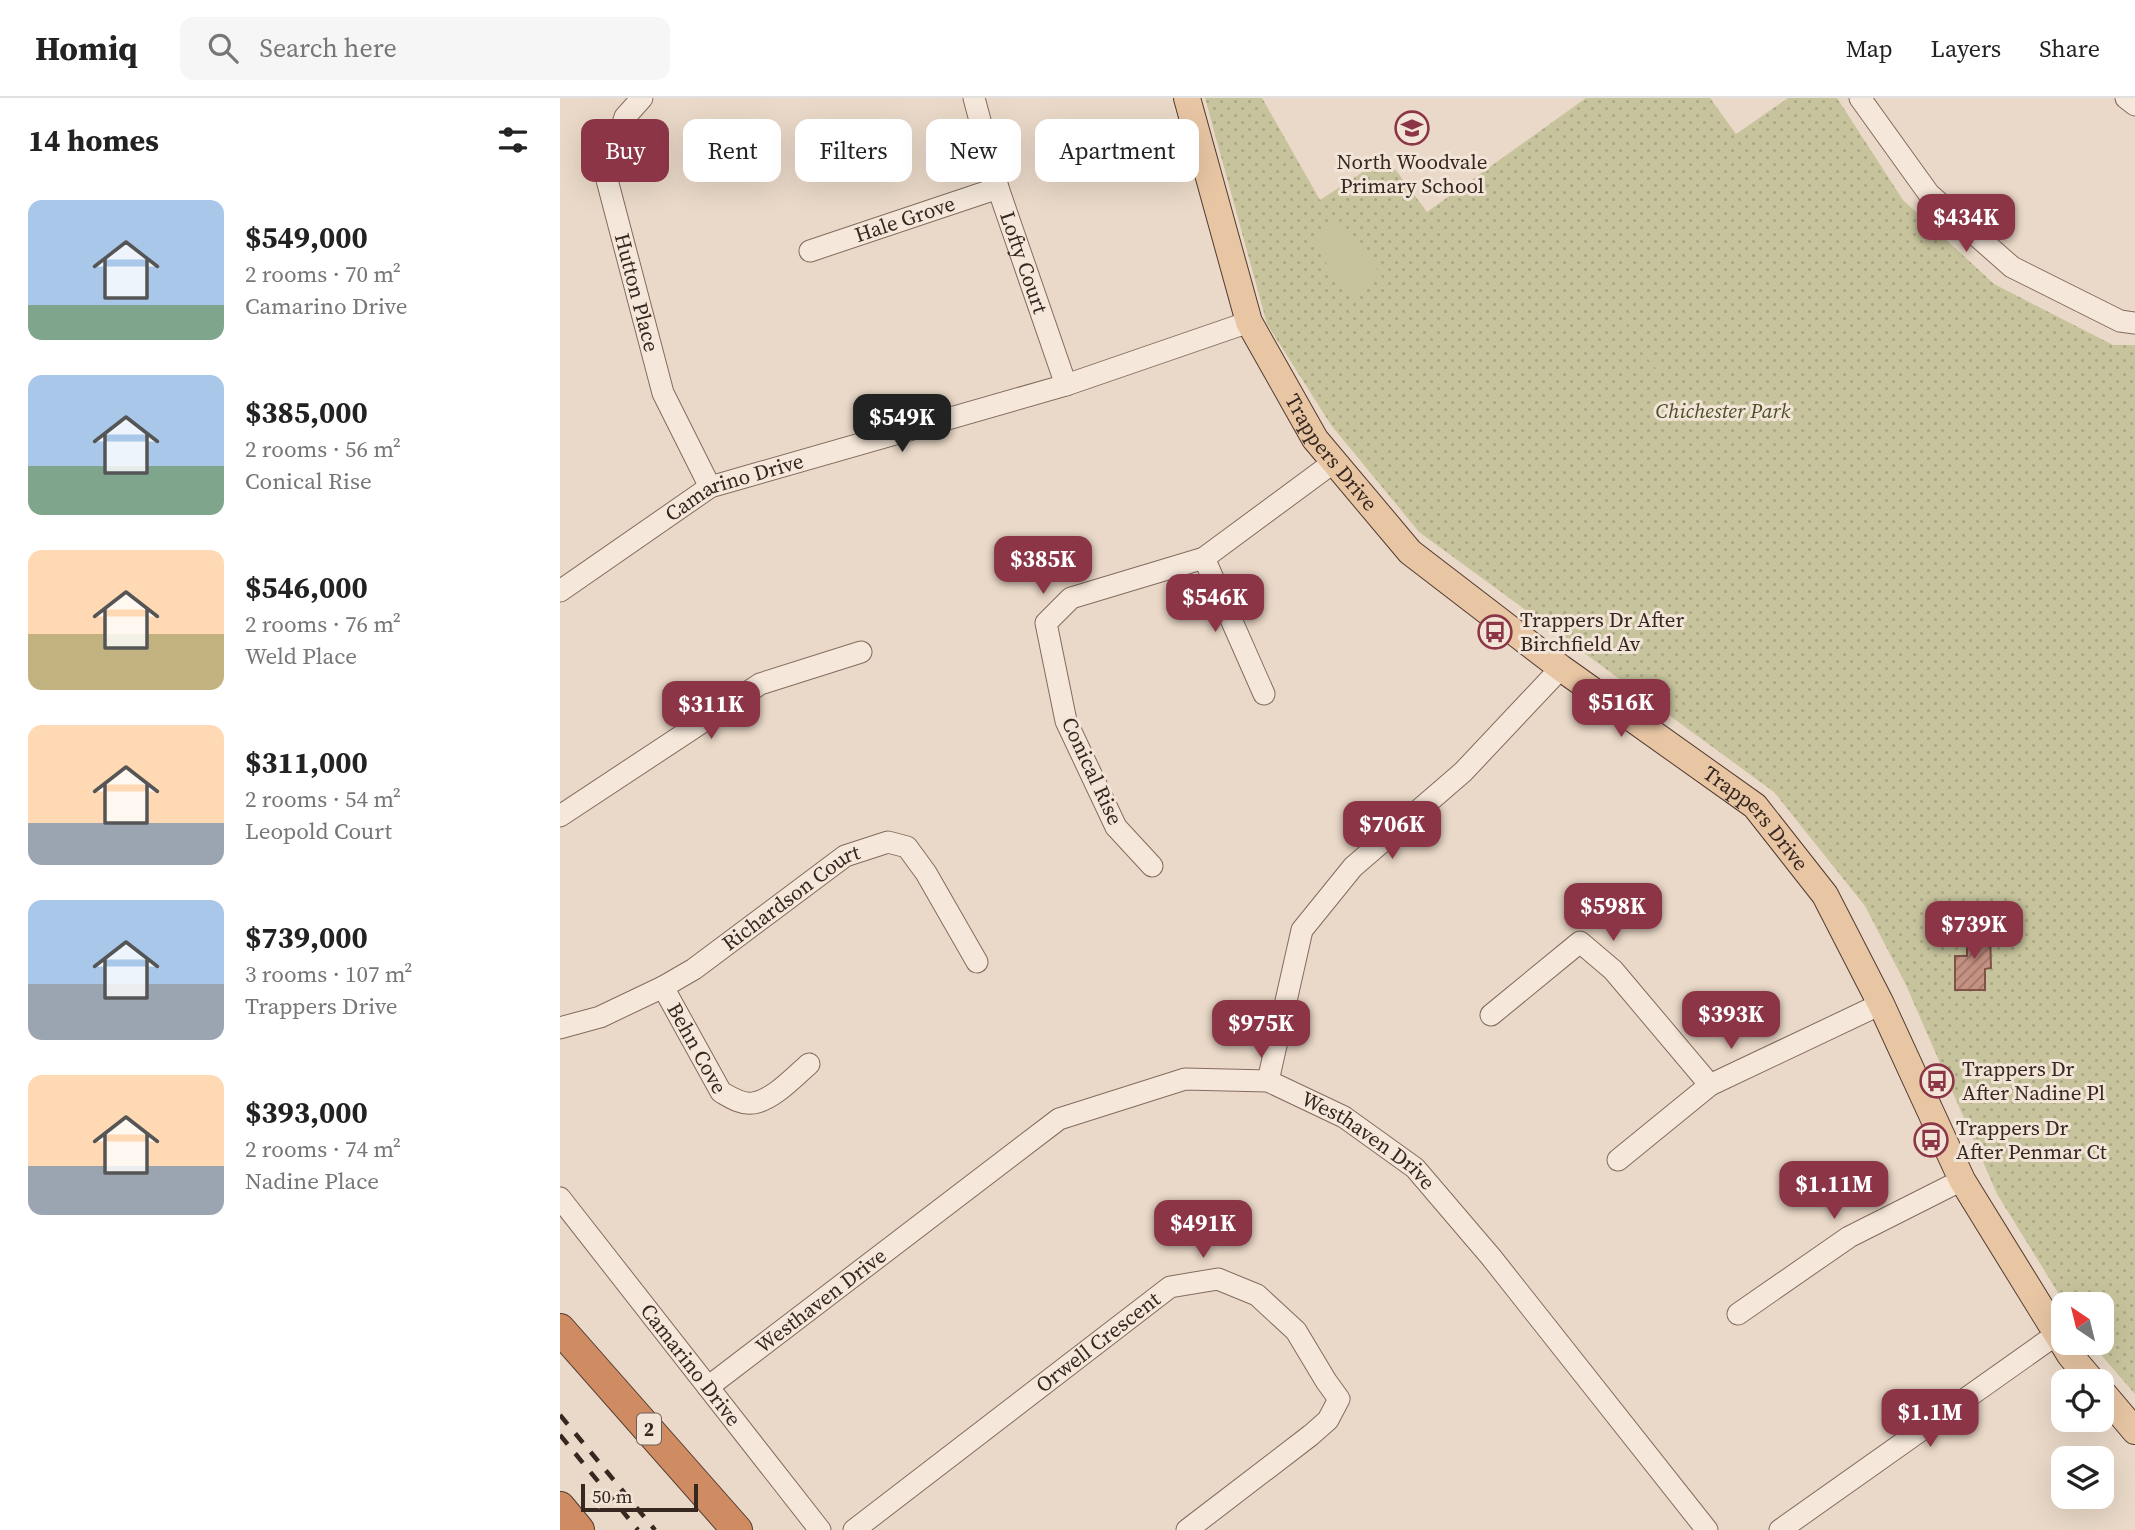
<!DOCTYPE html>
<meta charset="utf-8">
<style>
:root{--surface:#fff;--page:#f6f6f6;--text:#222;--muted:#767676;--line:#e0e0e0;--accent:#8c3546}
body{margin:0;font-family:"Source Serif 4",serif;background:var(--page);color:var(--text);height:100vh;display:flex;flex-direction:column;font-size:26px;white-space:nowrap}
*{box-sizing:border-box;margin:0}
p{font-size:23px;color:var(--muted)}
.icon{flex:none;width:38px;height:38px;fill:none;stroke:currentColor;stroke-width:2;stroke-linecap:round;stroke-linejoin:round}
.map{position:relative;flex:1;overflow:hidden}
.side{display:flex;flex-direction:column;background:var(--surface);width:560px}
.side>*{flex:none}
.banner{position:absolute;left:21px;top:21px;width:665px;height:63px;display:flex;gap:14px}
.needle{width:46px;rotate:325deg}
.fabs{position:absolute;left:1491px;top:1194px;display:grid;gap:14px}
.fabs a{display:grid;place-items:center;width:63px;height:63px;border-radius:14px;background:var(--surface);box-shadow:0 7px 28px #0002;font-size:35px}
.scale{position:absolute;left:21px;bottom:18px;width:117px;box-sizing:border-box;padding-left:7px;border:4px solid #362721;border-top:0;font-size:19px;line-height:24px;white-space:nowrap;color:#362721;-webkit-text-stroke:5px #f2e5d7;paint-order:stroke}
.price{position:absolute;translate:-50% -60px;padding:0 16px;border-radius:14px;background:var(--accent);color:#fff;font-size:23px;line-height:46px;filter:drop-shadow(0 2px 4px #0008)}
.price::after{content:'';position:absolute;left:50%;top:42px;width:21px;height:16px;margin-left:-10px;background:inherit;clip-path:polygon(0 0,100% 0,50% 100%)}
.price.current{background:#222;color:#fff}
ul{padding:0;list-style:none}
li{display:flex;align-items:center;gap:21px;height:175px;padding:0 28px}
li span{display:grid;place-items:center;flex:none;width:196px;height:140px;border-radius:14px;color:#555}
li>.icon{margin-inline-start:auto}
span .icon{width:84px;height:84px;fill:#fffc;stroke-width:1}
li b{font-size:30px}
h2{display:flex;justify-content:space-between;align-items:center;height:84px;padding:0 28px;font-size:30px}
.pill{padding:0 24px;border-radius:14px;background:var(--surface);box-shadow:0 7px 28px #0002;font-size:24px;line-height:63px}
.pill.current{background:var(--accent);color:#fff}
header{display:flex;align-items:center;gap:42px;box-sizing:border-box;height:98px;padding:0 35px;background:var(--surface);border-bottom:2px solid var(--line)}
header strong{font-size:33px}
nav{display:flex;gap:38px;margin-inline-start:auto;font-size:24px}
.search{width:490px;height:63px;background:var(--page);display:flex;align-items:center;gap:18px;box-sizing:border-box;padding:0 24px;border-radius:14px;color:var(--muted);font-size:26px}
main{display:flex;flex:1;min-height:0}
.map>svg:first-child{display:block}
.green{fill:url(#green-dots)}
.pitch{fill:#c7c49d}
.building{fill:url(#building-hatch);stroke:#805347;stroke-width:2}
.lines{fill:none;stroke-linecap:round;stroke-linejoin:round}
.minor-casing{stroke:#846b5f;stroke-width:23}
.major-casing{stroke:#523b32;stroke-width:28}
.highway-casing{stroke:#523b32;stroke-width:32}
.minor{stroke:#f5e8da;stroke-width:21}
.major{stroke:#e8c6a4;stroke-width:26}
.highway{stroke:#cf8b62;stroke-width:30}
.rail{stroke:#362721;stroke-width:4.5;stroke-dasharray:12 12;stroke-linecap:butt}
.labels{text-anchor:middle;stroke-width:6;stroke-linejoin:round;paint-order:stroke}
.shield{fill:#f2e5d7;stroke:#6e6058;stroke-width:2}
.shield-label{font-size:19px;font-weight:bold;fill:#362721}
.poi-label{font-size:21px;fill:#362721;stroke:#f2e5d7;text-anchor:start}
.street-label{font-size:21px;fill:#362721;stroke:#f2e5d7}
.park-label{font-size:21px;font-style:italic;fill:#4d502a;stroke:#f2e5d7}
</style>
<header>
<strong>Homiq</strong>
<div class="search"><svg class="icon" aria-label="search" viewBox="0 0 24 24"><circle cx="10" cy="10" r="6"/><path d="M15 15l6 6"/></svg>Search here</div>
<nav><a>Map</a><a>Layers</a><a>Share</a></nav>
</header>
<main>
<section class="side">
<h2>14 homes<svg class="icon" aria-label="filters" viewBox="0 0 24 24"><path d="M4 7h16M4 17h16"/><circle cx="9" cy="7" r="2"/><circle cx="15" cy="17" r="2"/></svg></h2>
<ul>
<li><span style="background:linear-gradient(#a9c7e8 75%,#7fa58c 0)"><svg class="icon" aria-label="home" viewBox="0 0 24 24"><path d="M3 11l9-7 9 7M6 9v11h12V9"/></svg></span><div><b>$549,000</b><p>2 rooms · 70 m²</p><p>Camarino Drive</p></div></li>
<li><span style="background:linear-gradient(#a9c7e8 65%,#7fa58c 0)"><svg class="icon" aria-label="home" viewBox="0 0 24 24"><path d="M3 11l9-7 9 7M6 9v11h12V9"/></svg></span><div><b>$385,000</b><p>2 rooms · 56 m²</p><p>Conical Rise</p></div></li>
<li><span style="background:linear-gradient(#ffd9b3 60%,#c2b280 0)"><svg class="icon" aria-label="home" viewBox="0 0 24 24"><path d="M3 11l9-7 9 7M6 9v11h12V9"/></svg></span><div><b>$546,000</b><p>2 rooms · 76 m²</p><p>Weld Place</p></div></li>
<li><span style="background:linear-gradient(#ffd9b3 70%,#9aa5b1 0)"><svg class="icon" aria-label="home" viewBox="0 0 24 24"><path d="M3 11l9-7 9 7M6 9v11h12V9"/></svg></span><div><b>$311,000</b><p>2 rooms · 54 m²</p><p>Leopold Court</p></div></li>
<li><span style="background:linear-gradient(#a9c7e8 60%,#9aa5b1 0)"><svg class="icon" aria-label="home" viewBox="0 0 24 24"><path d="M3 11l9-7 9 7M6 9v11h12V9"/></svg></span><div><b>$739,000</b><p>3 rooms · 107 m²</p><p>Trappers Drive</p></div></li>
<li><span style="background:linear-gradient(#ffd9b3 65%,#9aa5b1 0)"><svg class="icon" aria-label="home" viewBox="0 0 24 24"><path d="M3 11l9-7 9 7M6 9v11h12V9"/></svg></span><div><b>$393,000</b><p>2 rooms · 74 m²</p><p>Nadine Place</p></div></li>
</ul>
</section>
<div class="map">
<svg width="1575" height="1432" viewBox="0 0 1575 1432">
<defs>
<pattern id="green-dots" width="8" height="8" patternUnits="userSpaceOnUse" patternTransform="scale(1.75)"><rect width="8" height="8" fill="#c7c49d"/><path d="M2 2h.1M6 6h.1" fill="none" stroke="#aca887" stroke-width="1.8" stroke-linecap="round"/></pattern>
<pattern id="building-hatch" width="6" height="6" patternUnits="userSpaceOnUse" patternTransform="scale(1.75)"><rect width="6" height="6" fill="#c49182"/><path d="M-1 1l2-2M0 6l6-6M5 7l2-2" fill="none" stroke="#a0766a"/></pattern>
</defs>
<rect width="100%" height="100%" fill="#ead9c8"/>
<path class="green" d="M645 0H702L760 102 826 59 867 114 1026 0H1150L1176 36 1228 0H1277L1343 102 1434 186 1553 247H1575V1296L1530 1244H1542V1206H1505L1437 1096 1346 887 1305 808 1214 694 859 434 771 327 707 226Z"/>
<path class="pitch" d="M781 123 822 179 791 200 751 143Z
M1065 226 1106 271 1101 276 1059 229Z"/>
<path class="building" d="M1407 831H1430L1431 870 1425 871V892H1395V858H1407Z"/>
<g class="lines">
<defs>
<g id="minor">
<path id="s1" d="M82 0 65 19 46 78 103 295 150 389"/>
<path id="s2" d="M414 0 438 90 506 287"/>
<path d="M1300 0 1369 96 1452 169 1560 223 1575 225"/>
<path d="M1566 0 1575 7"/>
<path id="s3" d="M250 153 438 90"/>
<path d="M644 460 704 596"/>
<path id="s4" d="M0 493 150 389 506 287 689 224"/>
<path d="M0 718 200 586 301 554"/>
<path d="M592 768 556 729 506 623 486 525 511 500 644 460 774 364"/>
<path id="s5" d="M103 889 161 994C170 999 182 1007 193 1005 213 1002 234 979 249 966"/>
<path d="M931 917 1020 844 1053 872 1150 987"/>
<path id="s6" d="M0 930 40 919 103 889 134 871 285 758 328 744 347 749 366 775 417 864"/>
<path d="M708 983 742 832 793 769 903 674 1001 570"/>
<path d="M1058 1062 1150 987 1321 906"/>
<path id="s7" d="M0 1100 260 1432"/>
<path d="M1178 1216 1289 1139 1402 1082"/>
<path id="s8" d="M148 1289 499 1021 625 981 708 983 784 1019 855 1070 931 1159 1147 1432"/>
<path id="s9" d="M294 1432 610 1189 658 1181 697 1197 736 1233 766 1283 779 1301 768 1322 751 1337 627 1432"/>
<path d="M1220 1432 1497 1236"/>
</g>
<g id="major">
<path id="s10" d="M627 0 689 224 755 341 850 454 1001 570 1195 708 1265 797 1321 906 1402 1082 1510 1257 1532 1283"/>
<path d="M1542 1294 1575 1333"/>
</g>
<path id="highway" d="M0 1231 177 1432
M0 1409 19 1432"/>
</defs>
<use href="#minor" class="minor-casing"/>
<use href="#major" class="major-casing"/>
<use href="#highway" class="highway-casing"/>
<use href="#minor" class="minor"/>
<use href="#major" class="major"/>
<use href="#highway" class="highway"/>
<path class="rail" d="M0 1317 95 1432
M0 1337 78 1432"/>
</g>
<defs>
<symbol id="school-ring" viewBox="-11 -11 22 22"><circle r="9.5" fill="#f2e5d7" stroke="#8c3546" stroke-width="1.5"/><path d="M0-5L7-2L0 1L-7-2ZM-4 1L0 2.5L4 1V4Q0 6-4 4Z" fill="#8c3546"/></symbol>
<symbol id="bus-ring" viewBox="-11 -11 22 22"><circle r="9.5" fill="#f2e5d7" stroke="#8c3546" stroke-width="1.5"/><path d="M-5-6H5V4H4V6H2V4H-2V6H-4V4H-5ZM-3.5-4V0h7V-4ZM-3.5 1.2v1.5H-2V1.2ZM2 1.2v1.5H3.5V1.2Z" fill="#8c3546"/></symbol>
</defs>
<g fill-rule="evenodd">
<use href="#school-ring" x="833" y="11" width="38" height="38"/>
<use href="#bus-ring" x="916" y="515" width="38" height="38"/>
<use href="#bus-ring" x="1358" y="964" width="38" height="38"/>
<use href="#bus-ring" x="1352" y="1023" width="38" height="38"/>
</g>
<g class="labels">
<rect class="shield" x="77" y="1315.5" width="24" height="31" rx="5"/>
<g class="shield-label">
<text x="89" y="1338">2</text>
</g>
<g class="poi-label">
<text x="852" y="71" text-anchor="middle">North Woodvale<tspan x="852" dy="24">Primary School</tspan></text>
<text x="960" y="529">Trappers Dr After<tspan x="960" dy="24">Birchfield Av</tspan></text>
<text x="1402" y="978">Trappers Dr<tspan x="1402" dy="24">After Nadine Pl</tspan></text>
<text x="1396" y="1037">Trappers Dr<tspan x="1396" dy="24">After Penmar Ct</tspan></text>
</g>
<g class="street-label">
<text dy="7" stroke="none"><textPath href="#s3" startOffset="100">Hale Grove</textPath></text>
<text dy="7" stroke="none"><textPath href="#s2" startOffset="172">Lofty Court</textPath></text>
<text dy="7" stroke="none"><textPath href="#s1" startOffset="208">Hutton Place</textPath></text>
<text dy="7" stroke="none"><textPath href="#s10" startOffset="387">Trappers Drive</textPath></text>
<text dy="7" stroke="none"><textPath href="#s4" startOffset="205">Camarino Drive</textPath></text>
<text transform="translate(532 673) rotate(65)" y="7">Conical Rise</text>
<text dy="7" stroke="none"><textPath href="#s10" startOffset="952">Trappers Drive</textPath></text>
<text dy="7" stroke="none"><textPath href="#s6" startOffset="268">Richardson Court</textPath></text>
<text dy="7" stroke="none"><textPath href="#s5" startOffset="70">Behn Cove</textPath></text>
<text dy="7" stroke="none"><textPath href="#s8" startOffset="774">Westhaven Drive</textPath></text>
<text dy="7" stroke="none"><textPath href="#s8" startOffset="142">Westhaven Drive</textPath></text>
<text dy="7" stroke="none"><textPath href="#s9" startOffset="308">Orwell Crescent</textPath></text>
<text dy="7" stroke="none"><textPath href="#s7" startOffset="212">Camarino Drive</textPath></text>
</g>
<g class="park-label">
<text x="1163" y="320">Chichester Park</text>
</g>
</g>
</svg>
<div class="fabs">
<a><svg class="needle" viewBox="-14 -14 28 28"><path d="M0-13l5 13h-10z" fill="#e53935"/><path d="M0 13l5-13h-10z" fill="#767676"/></svg></a>
<a><svg class="icon" aria-label="locate" viewBox="0 0 24 24"><circle cx="12" cy="12" r="6"/><path d="M12 2v4M12 18v4M2 12h4M18 12h4"/></svg></a>
<a><svg class="icon" aria-label="layers" viewBox="0 0 24 24"><path d="M12 4l9 5-9 5-9-5zM3 14l9 5 9-5"/></svg></a>
</div>
<div class="scale">50 m</div>
<b class="price" style="left:1406px;top:156px">$434K</b>
<b class="price current" style="left:342px;top:356px">$549K</b>
<b class="price" style="left:483px;top:498px">$385K</b>
<b class="price" style="left:655px;top:536px">$546K</b>
<b class="price" style="left:1061px;top:641px">$516K</b>
<b class="price" style="left:151px;top:643px">$311K</b>
<b class="price" style="left:832px;top:763px">$706K</b>
<b class="price" style="left:1053px;top:845px">$598K</b>
<b class="price" style="left:1414px;top:863px">$739K</b>
<b class="price" style="left:1171px;top:953px">$393K</b>
<b class="price" style="left:701px;top:962px">$975K</b>
<b class="price" style="left:1274px;top:1123px">$1.11M</b>
<b class="price" style="left:643px;top:1162px">$491K</b>
<b class="price" style="left:1370px;top:1351px">$1.1M</b>
<div class="banner">
<a class="pill current">Buy</a>
<a class="pill">Rent</a>
<a class="pill">Filters</a>
<a class="pill">New</a>
<a class="pill">Apartment</a>
</div>
</div>
</main>
